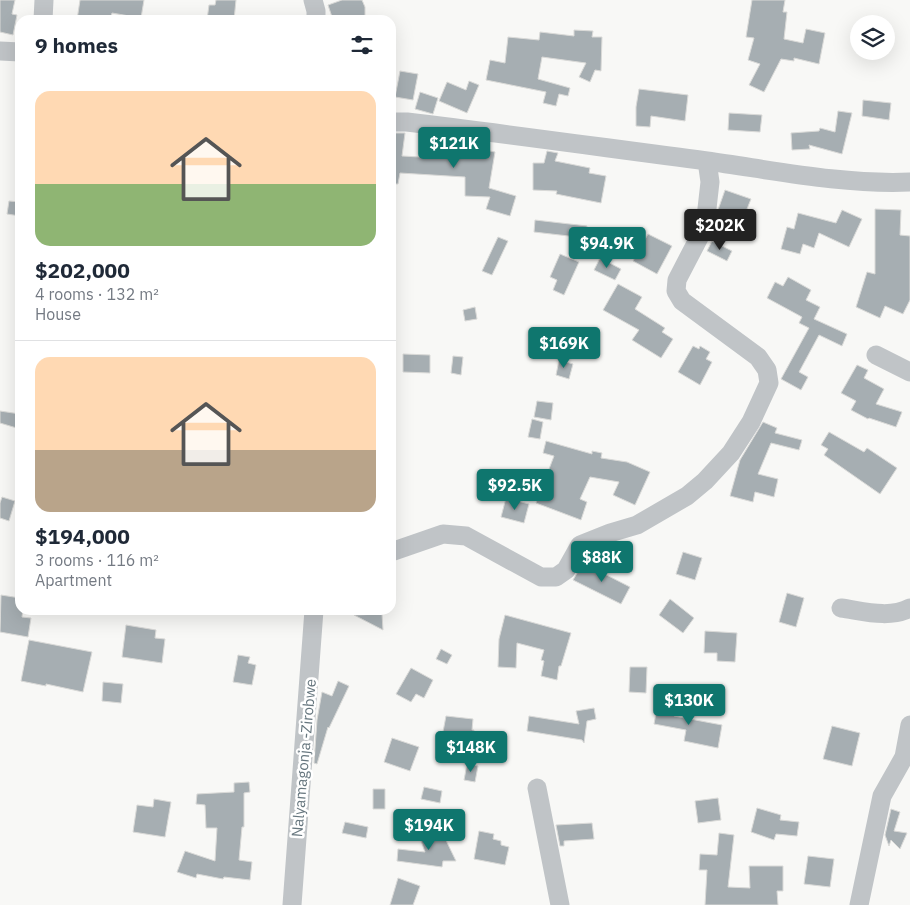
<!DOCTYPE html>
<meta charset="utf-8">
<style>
:root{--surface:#fff;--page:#f2f2f3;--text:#1f2937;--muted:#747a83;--line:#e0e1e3;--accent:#0f766e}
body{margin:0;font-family:"IBM Plex Sans",sans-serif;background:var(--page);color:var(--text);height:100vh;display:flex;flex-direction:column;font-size:19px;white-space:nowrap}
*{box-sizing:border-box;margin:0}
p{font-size:16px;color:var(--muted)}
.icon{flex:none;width:28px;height:28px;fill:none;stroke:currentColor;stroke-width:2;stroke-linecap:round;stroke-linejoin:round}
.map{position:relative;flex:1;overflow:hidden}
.details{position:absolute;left:15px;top:15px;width:381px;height:600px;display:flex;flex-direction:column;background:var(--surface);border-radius:15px;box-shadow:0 5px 20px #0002}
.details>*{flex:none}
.fabs{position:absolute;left:850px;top:15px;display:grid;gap:10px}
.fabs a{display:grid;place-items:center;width:45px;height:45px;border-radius:50%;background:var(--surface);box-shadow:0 5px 20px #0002;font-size:25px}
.price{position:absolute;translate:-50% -42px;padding:0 11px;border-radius:5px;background:var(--accent);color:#fff;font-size:16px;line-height:32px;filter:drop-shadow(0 1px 2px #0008)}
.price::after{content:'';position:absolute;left:50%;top:30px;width:15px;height:11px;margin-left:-8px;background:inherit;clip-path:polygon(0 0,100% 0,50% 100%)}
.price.current{background:#222;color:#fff}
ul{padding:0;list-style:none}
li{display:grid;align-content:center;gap:10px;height:265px;padding:0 20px}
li+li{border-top:1px solid var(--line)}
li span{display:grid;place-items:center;height:155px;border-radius:15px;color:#555}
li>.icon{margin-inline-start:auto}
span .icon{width:90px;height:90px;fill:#fffc;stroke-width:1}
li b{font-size:21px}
h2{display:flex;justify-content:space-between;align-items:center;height:60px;padding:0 20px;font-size:21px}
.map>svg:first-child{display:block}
.building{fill:#a6aeb2;stroke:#dadad8}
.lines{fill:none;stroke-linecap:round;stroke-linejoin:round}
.minor{stroke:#c0c4c7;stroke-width:19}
.labels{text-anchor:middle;stroke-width:5;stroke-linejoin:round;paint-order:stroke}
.street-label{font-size:15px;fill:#66767e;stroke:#fff}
</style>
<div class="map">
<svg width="910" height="905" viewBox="0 0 910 905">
<rect width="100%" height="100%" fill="#f8f8f6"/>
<path class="building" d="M0 0H15L12 14 17 15 13 35 0 32Z
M80 0H144L141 18 112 13 110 20H77Z
M216 0H236L234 20H207L209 5H215Z
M342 0H362L365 7V20H333L328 5Z
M752 0H785L783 12H787L784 39 803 43 806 29 825 33 819 64 794 58V61L781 59 764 92 749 85 760 64 748 60 754 38 746 37Z
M574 30 593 31 592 37H602L601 71 595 70 590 82 579 77 586 63 542 57 538 79 570 88 568 96 559 94 556 106 543 103 546 92 486 80 490 60 505 63 508 37 539 40 540 32 574 36Z
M400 71 418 74 413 100 395 97Z
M469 81 479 85 467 113 439 101 447 82 466 90Z
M639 89 688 95 685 121 651 116 650 127 636 126V107Z
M420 92 438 98 433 114 415 109Z
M863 100 891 103 889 120 862 116Z
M838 111 852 113 842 154 809 145 810 149 792 150 791 133 819 131 820 128 835 132Z
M729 113 762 115 760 132 728 130Z
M391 133H405L402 156 437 158 439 138 458 140V145L495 152 489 188 516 196 510 216 486 209 490 197 465 196V177L400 173 398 184H391Z
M547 151 558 153 555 161 590 168 589 173 606 176 601 203 556 194 557 191 533 190V163H544Z
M725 190 751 199 743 219 718 210Z
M9 201 20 202V216L7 214Z
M875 209 901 210 900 235 910 236V300L903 314 885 306 880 318 856 307 867 272 875 274Z
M842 210 862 219 849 247 819 233 814 248 803 244 800 254 781 249 787 227 794 229 798 213 836 223Z
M535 220 587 226 586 238 534 232Z
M648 234 672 246 657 274 633 261Z
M498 237 508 241 492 275 482 271Z
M712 241 732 251 727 261 707 251Z
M560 254 579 262 564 295 553 290 557 280 550 277Z
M600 258 621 269 615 280 594 270Z
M788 277 811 290 806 300 820 307 814 319 847 334 842 346 819 335 799 372 808 377 801 390 781 379 809 328 799 323 802 317 767 298 775 282 783 286Z
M618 284 642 297 635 309 665 328 662 332 673 339 661 358 632 340 639 330 603 310Z
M475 307 477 319 465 321 463 310Z
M693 346 699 349 700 346 710 352 706 359 712 362 700 385 678 372Z
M403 354 430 355V373L403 372Z
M453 356 463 357 461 375 451 373Z
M559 360 573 364 569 379 556 375Z
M857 365 868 370 864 378 884 389 876 404 902 412 896 427 869 418 868 419 851 410 856 401 841 393Z
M537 401 553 403 551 420 534 417Z
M0 411 20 414V429L0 423Z
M532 419 543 422 540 439 528 437Z
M763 422 777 428 775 433 802 440 799 450 771 443 758 474 778 479 774 497 755 492 753 502 730 496 740 460Z
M829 432 864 452 867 448 897 468 880 494 824 455 828 449 821 445Z
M546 441 592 454V451L602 453 601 458 627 462 650 472 635 505 613 495 619 482 590 477 580 499 587 502 581 520 536 503 554 456 543 453Z
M2 497 15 501 9 521 0 518V503Z
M506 498 529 504 524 523 501 517Z
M683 552 702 558 695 580 676 574Z
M583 563 630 587 621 604 573 580Z
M787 593 804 598 796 627 779 622Z
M1 595 20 598V610H23L22 617 31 618 28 637 0 632Z
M670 599 694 618 683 633 659 615Z
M382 614 383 630 354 615Z
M505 615 571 633 561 666H559L557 680 541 676 544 661 541 660 544 650 517 643 516 668 498 667 499 639Z
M126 625 156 630 155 638 165 639 162 663 122 657Z
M705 631 737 633 735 662 717 661V653H704Z
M29 640 92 652 83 692 46 684V686L21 681Z
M441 649 452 655 447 664 436 659Z
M238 655 250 657 248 663 256 665 252 685 233 682Z
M630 667H647L646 693 629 692Z
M411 668 433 680 424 698 416 694 411 702 396 694Z
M338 681 349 686 329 728 328 727 317 764 314 763 317 720 322 692 332 696Z
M103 682 123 684 121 703 102 701Z
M658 702 677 705 674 716 722 725 718 748 684 741 686 730 654 724Z
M594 708 596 719 587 721 584 743 582 740 527 731 529 716 579 724 576 711Z
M446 716 473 719 472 730H474L469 763 438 758Z
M832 726 860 733 852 766 823 759Z
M392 738 419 747 410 771 384 762Z
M467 764 478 766 475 782 464 780Z
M249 782 250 792 244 793V827H242L239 860 252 862 250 880 224 877 223 879 197 874 196 878 177 872 185 851 215 861 217 828H206L205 805 196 804 197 794 234 792V783Z
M424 787 442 791 440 803 421 799Z
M373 789H385V809H373Z
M718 798 721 820 698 823 695 801Z
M154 799 171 802 165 837 133 832 137 805 153 807Z
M757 808 781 815 780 820 799 822 797 836 776 834 774 840 751 832Z
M891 809 900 812 894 831 907 833 900 849 891 840 889 846 885 835Z
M345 822 368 827 366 838 342 833Z
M592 823 594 839 564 841V846H560L556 825Z
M440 828 456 861H443L442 867 397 861 398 849 425 852 419 835Z
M479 831 494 834 493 839 501 841V845L509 847 505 865 474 859Z
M719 833 734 835 728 887 750 888 749 866H783V891H777L778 905H705L707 870H699L700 854 717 855Z
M808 856 834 859 830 887 804 884Z
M398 878 420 886 413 905H390Z"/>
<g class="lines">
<path class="minor" d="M313 0 316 11V20
M43 20 44 0
M0 51 20 52
M391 122H407C507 134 607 148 707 161 772 170 844 185 910 182
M876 355 910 372
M391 552 443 534 466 536 541 577H556L566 570 580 545 610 533 637 525 687 496 705 481 731 453 751 422 769 383 767 370 758 357 682 301 676 291 677 280 705 226 710 182 707 161
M841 608C863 611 889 619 910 608
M537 788 560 905
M292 905 314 610
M859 905 882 796 904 757 910 725"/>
</g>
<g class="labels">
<g class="street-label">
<text transform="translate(304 758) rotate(-85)" y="5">Nalyamagonja -Zirobwe</text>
</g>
</g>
</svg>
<div class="fabs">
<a><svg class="icon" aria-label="layers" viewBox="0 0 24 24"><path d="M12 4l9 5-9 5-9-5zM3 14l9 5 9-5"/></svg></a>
</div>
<b class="price" style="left:454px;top:169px">$121K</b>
<b class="price current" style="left:720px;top:251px">$202K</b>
<b class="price" style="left:607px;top:269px">$94.9K</b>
<b class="price" style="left:564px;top:369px">$169K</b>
<b class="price" style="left:515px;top:511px">$92.5K</b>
<b class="price" style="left:602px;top:583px">$88K</b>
<b class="price" style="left:689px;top:726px">$130K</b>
<b class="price" style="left:471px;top:773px">$148K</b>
<b class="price" style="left:429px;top:851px">$194K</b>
<section class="details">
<h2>9 homes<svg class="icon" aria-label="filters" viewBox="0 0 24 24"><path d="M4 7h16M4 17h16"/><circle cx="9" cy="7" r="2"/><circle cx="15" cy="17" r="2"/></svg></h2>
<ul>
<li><span style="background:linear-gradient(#ffd9b3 60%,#8fb573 0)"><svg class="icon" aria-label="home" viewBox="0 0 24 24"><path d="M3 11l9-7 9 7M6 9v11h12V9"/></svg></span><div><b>$202,000</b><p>4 rooms · 132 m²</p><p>House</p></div></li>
<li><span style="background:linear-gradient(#ffd9b3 60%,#b9a48a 0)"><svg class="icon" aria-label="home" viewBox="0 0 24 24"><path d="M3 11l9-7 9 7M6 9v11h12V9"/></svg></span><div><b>$194,000</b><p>3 rooms · 116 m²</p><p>Apartment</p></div></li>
</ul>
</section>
</div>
